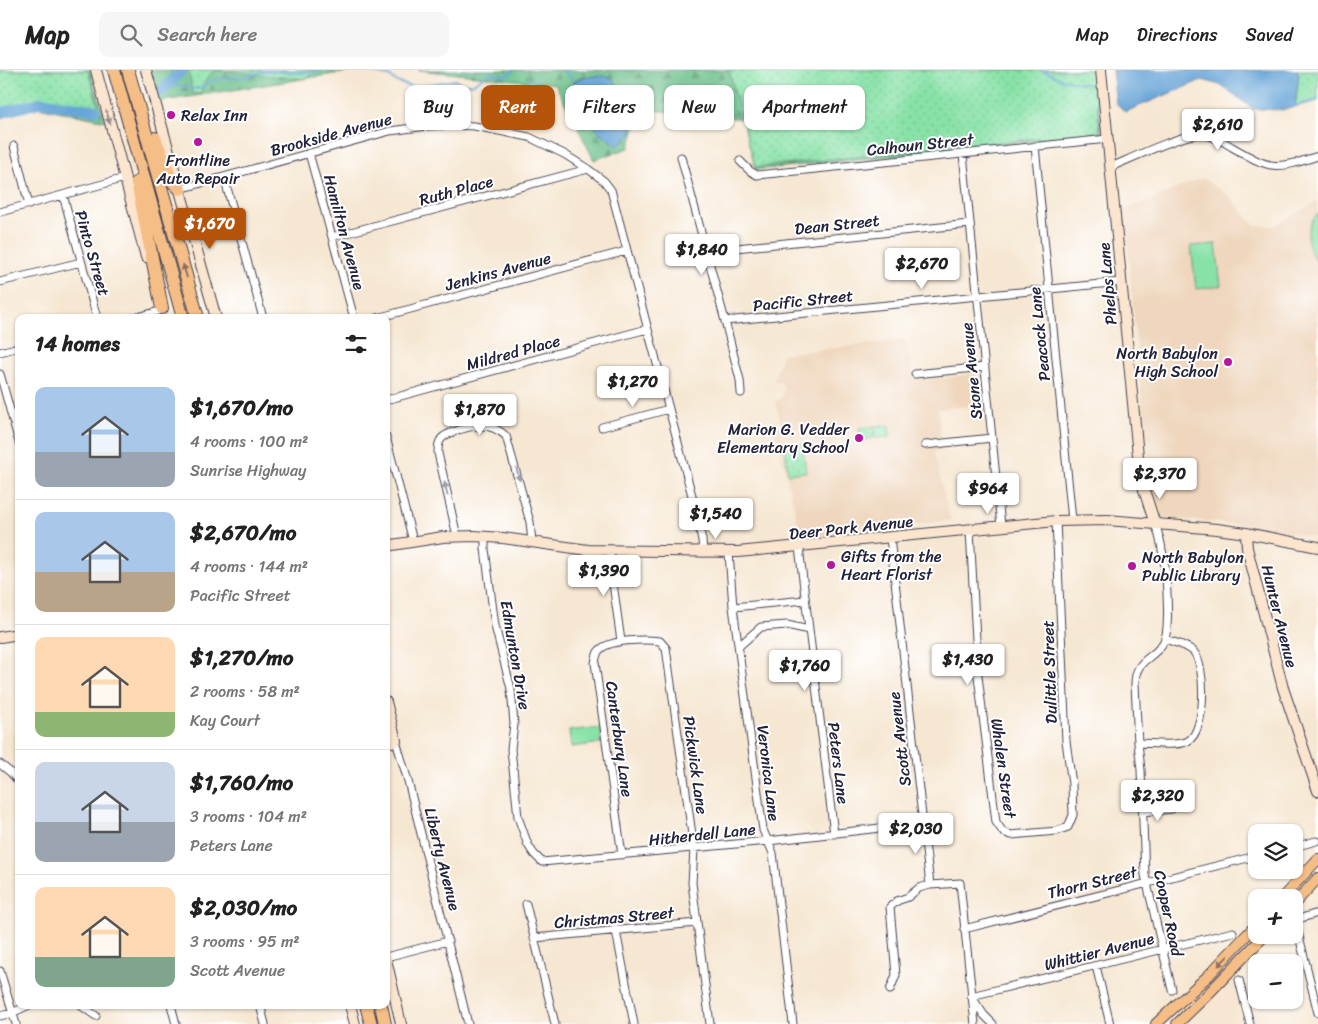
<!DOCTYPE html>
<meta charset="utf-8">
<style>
:root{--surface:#fff;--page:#f6f6f6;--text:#222;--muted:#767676;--line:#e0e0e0;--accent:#b45309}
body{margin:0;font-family:Sriracha,sans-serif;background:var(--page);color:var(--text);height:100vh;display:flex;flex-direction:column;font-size:19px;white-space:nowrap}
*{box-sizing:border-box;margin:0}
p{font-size:16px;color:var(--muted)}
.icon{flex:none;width:28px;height:28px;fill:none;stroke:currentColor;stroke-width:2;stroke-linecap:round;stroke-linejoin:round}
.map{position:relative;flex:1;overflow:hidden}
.panel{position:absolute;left:15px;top:244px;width:375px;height:695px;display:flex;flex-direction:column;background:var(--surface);border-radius:10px;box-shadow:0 1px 4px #0004}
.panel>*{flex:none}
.top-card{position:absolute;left:405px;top:15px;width:475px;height:45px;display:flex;gap:10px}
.buttons{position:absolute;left:1248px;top:754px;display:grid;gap:10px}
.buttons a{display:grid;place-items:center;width:55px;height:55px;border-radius:10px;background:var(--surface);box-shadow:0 1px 4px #0004;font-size:25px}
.price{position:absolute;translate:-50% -42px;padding:0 11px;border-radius:5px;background:#fff;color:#222;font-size:16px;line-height:32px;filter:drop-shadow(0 1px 2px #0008)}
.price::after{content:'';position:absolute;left:50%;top:30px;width:15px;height:11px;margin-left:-8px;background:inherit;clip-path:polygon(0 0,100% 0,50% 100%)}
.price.selected{background:var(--accent);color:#fff}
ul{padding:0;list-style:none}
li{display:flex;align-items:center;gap:15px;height:125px;padding:0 20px}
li+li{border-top:1px solid var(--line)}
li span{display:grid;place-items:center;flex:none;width:140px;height:100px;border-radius:10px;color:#555}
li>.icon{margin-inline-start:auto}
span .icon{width:60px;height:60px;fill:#fffc;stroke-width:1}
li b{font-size:21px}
h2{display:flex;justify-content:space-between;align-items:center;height:60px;padding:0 20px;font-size:21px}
.tag{padding:0 18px;border-radius:10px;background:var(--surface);box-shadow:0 1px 4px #0004;font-size:18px;line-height:45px}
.tag.selected{background:var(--accent);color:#fff}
header{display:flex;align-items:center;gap:30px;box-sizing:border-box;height:70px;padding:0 25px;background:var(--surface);border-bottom:1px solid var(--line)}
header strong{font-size:24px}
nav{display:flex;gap:28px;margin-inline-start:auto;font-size:18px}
.search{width:350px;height:45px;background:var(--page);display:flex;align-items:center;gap:12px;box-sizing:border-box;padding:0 18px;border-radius:10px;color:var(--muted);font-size:19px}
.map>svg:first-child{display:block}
.built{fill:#efd6bc}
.forest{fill:url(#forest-firs);stroke:#487164}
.park{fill:url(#park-dots);stroke:#558271}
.pitch{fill:#88e2a7;stroke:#558271}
.water{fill:#63a3d6;stroke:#426288}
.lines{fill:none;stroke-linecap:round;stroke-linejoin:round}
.stream{stroke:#63a3d6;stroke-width:2}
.river{stroke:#63a3d6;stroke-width:11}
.street-casing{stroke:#424052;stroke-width:9}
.secondary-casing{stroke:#424052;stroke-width:12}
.primary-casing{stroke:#424052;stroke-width:12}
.highway-casing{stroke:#424052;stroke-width:14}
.street{stroke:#fff;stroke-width:7}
.secondary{stroke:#fbe5cf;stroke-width:10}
.primary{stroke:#f6be87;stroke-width:10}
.highway{stroke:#f6be87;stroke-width:12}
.oneway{fill:#998d8c}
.oneway2{fill:#8c7061}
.oneway3{fill:#9c9ca7}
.poi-dot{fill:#b5179e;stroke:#fff;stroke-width:2}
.labels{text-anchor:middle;stroke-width:4;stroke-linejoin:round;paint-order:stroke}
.poi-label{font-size:16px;fill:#22223b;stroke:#fff;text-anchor:start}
.street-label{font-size:16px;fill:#22223b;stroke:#fff}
</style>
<header>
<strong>Map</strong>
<div class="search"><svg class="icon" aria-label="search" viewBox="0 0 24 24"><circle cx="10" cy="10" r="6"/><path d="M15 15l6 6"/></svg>Search here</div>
<nav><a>Map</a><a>Directions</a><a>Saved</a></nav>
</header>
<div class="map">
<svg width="1318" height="954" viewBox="0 0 1318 954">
<defs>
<pattern id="forest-firs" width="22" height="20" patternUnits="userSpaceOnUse" patternTransform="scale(1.25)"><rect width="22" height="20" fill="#6ec08c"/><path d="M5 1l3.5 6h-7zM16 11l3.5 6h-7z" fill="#5a9c74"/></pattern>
<pattern id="park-dots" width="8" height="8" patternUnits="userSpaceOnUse" patternTransform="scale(1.25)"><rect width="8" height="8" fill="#88e2a7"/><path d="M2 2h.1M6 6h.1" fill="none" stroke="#75c291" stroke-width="1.8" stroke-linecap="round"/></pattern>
</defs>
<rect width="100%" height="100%" fill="#fff"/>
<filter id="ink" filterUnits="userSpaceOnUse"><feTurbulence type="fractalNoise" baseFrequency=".02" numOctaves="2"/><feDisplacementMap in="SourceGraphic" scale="10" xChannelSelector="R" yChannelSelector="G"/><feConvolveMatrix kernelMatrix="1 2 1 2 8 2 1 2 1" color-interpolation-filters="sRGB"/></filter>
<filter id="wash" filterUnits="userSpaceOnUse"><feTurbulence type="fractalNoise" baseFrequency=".0096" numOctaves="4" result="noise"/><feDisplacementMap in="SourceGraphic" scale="20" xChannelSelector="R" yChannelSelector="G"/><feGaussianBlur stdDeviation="1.12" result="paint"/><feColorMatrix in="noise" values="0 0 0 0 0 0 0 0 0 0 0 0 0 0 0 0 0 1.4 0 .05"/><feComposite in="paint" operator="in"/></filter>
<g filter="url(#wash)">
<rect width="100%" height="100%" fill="#f6e7d2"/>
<path class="built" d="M1203 108 1230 127 1255 156H1275L1318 131V468L1246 455 1163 448 1151 428 1124 140Z
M905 270 914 307 928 309 976 304 979 335 938 339 942 379 934 382 950 450 802 469 774 358 782 357 775 332 782 328 784 318 780 312 774 310 782 284Z"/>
<path class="forest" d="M0 0H90L106 51 38 37 0 48Z
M149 0H360L157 32Z
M418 0H1095L1102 64 756 100 743 49 641 39 629 78 594 90 555 14Z"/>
<path class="park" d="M0 0H88L99 39 82 41 47 29 0 48Z
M189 0H354L345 3H315L302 9 216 0 208 6 200 24 192 23Z
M729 0H1094L1100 62 755 97Z
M1297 0H1318V31L1295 37 1299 4Z
M803 374 806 402 788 404 785 376Z"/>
<path class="pitch" d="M1318 143V193C1305 178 1304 158 1318 143Z
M1216 174 1221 216 1196 219 1191 176Z
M889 355 890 367 876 368 875 356Z
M873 356 874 368 860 370 859 358Z
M600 657 602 673 571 677 569 661Z"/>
<path class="water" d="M1112 0H1297L1299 4 1295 37 1283 40 1254 39 1220 15 1202 10 1125 42 1116 33Z
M608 6 615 12 620 26 634 42 632 63 618 76 600 63 581 42 571 38 565 22C579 3 586 7 608 6Z"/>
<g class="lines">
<path class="stream" d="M361 0 389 6 399 13 413 17 455 10 463 14H473L490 3 504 6 513 2V0
M562 0 574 10
M1042 0 1061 9 1090 15
M169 14 198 19 213 10 244 7 264 1 301 3 323 0
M1294 36 1318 30"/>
<path class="river" d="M162 21 182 0
M0 43 41 32 95 40"/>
</g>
</g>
<g filter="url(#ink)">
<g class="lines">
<defs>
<path id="street" d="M14 76 29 135
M1035 76 1072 450
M309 83 354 248
M963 84 1001 456
M681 87 725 251 740 310 741 323
M740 91 750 101 757 105 1108 69
M1111 97C1130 89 1184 63 1201 64 1212 65 1223 71 1232 77 1272 100 1275 100 1318 86
M224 107 263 248
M180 119 390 61 427 56 450 55 474 56 529 67 564 84 588 99 604 111 611 120 695 437 702 470 703 483
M63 125 97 248
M0 142 125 108
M332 167 588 99
M707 181 970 154
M0 212 81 192
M134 248 163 240
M377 248 626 181
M725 251 1121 212
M0 282 19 277
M0 304 19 372
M915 304 985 297
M386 330 647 259
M602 357 669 339
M386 367 413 471
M925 375 992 368
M1155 454C1158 462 1161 471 1162 480 1166 496 1171 557 1164 571 1155 590 1135 587 1135 614L1138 673 1141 700 1145 805 1172 920
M970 460 978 606 996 752 1003 762 1011 765 1057 761 1068 757 1073 745 1072 714 1066 671 1056 451
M457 466 438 383C438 379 438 374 440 371 442 366 448 364 453 362 472 355 489 351 506 366L530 452 532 472
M485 466V479L495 556 511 619 514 654 511 679 518 747 528 775 534 784 542 792 768 771 923 753
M890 468 930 815
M799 477 834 764
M610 481 611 499 621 571
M729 483 733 537 763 760 773 783 793 954
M733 537 805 530
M739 576 761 557 787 555 809 560
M396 671 408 711 468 954
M1138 673C1151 673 1177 677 1188 671 1206 661 1207 596 1193 581 1186 575 1173 572 1165 569
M0 694 10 702 19 712
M1143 742 1172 739
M1294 777 1316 771
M622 785 595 593C596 589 596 585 598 582 606 569 646 569 660 571L666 578 694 779 692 813 710 954
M526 834 555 954
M1318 843 1295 850 1318 943
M964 859 1256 786
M616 861 634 954
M534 868 697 853
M386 887 448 871
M1096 896 1110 954
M0 901 16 954
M1239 910 1250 954
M890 920 896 905 890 837 897 831 908 827 919 818 930 815 960 813 975 954
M80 935 96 946
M171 935 176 954
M260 935 265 954
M0 946 12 943 29 935
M993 954 984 945 971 926 1233 862"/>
<path id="secondary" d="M96 0 146 187
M146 0 216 248
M1101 0 1139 396 1144 420 1155 454
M1246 463 1247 478 1283 618 1318 721
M386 476 443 467 474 466 503 468 588 480 738 482 1056 451 1107 450 1217 459 1246 463 1318 477
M0 567 19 564
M386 632 396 671 386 673
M386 889 401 954
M350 935 355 954"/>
<path id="primary" d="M1282 828 1318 789
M1294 834 1318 808
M1156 954 1208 906 1256 855
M1177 954 1208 924 1265 865"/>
<path id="highway" d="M114 0 183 248
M128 0 198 248
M155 68 172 111 180 119
M137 112 162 238
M366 935 371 954
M381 935 385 954"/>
</defs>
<use href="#street" class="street-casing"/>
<use href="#secondary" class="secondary-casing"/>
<use href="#primary" class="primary-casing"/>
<use href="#highway" class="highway-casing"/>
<use href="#street" class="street"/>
<use href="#secondary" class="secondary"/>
<use href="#primary" class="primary"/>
<use href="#highway" class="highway"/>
</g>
<defs><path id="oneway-solid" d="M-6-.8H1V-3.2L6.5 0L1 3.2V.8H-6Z" transform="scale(1.25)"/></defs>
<use class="oneway" href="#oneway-solid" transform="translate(108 47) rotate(75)"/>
<g class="oneway2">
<use href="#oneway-solid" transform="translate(185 201) rotate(-106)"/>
<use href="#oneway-solid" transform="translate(1223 891) rotate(134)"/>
</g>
<g class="oneway3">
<use href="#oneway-solid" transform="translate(518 404) rotate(75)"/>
<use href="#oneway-solid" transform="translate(446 419) rotate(-103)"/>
</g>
</g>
<g class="poi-dot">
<circle cx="171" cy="45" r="5"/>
<circle cx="198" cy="72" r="5"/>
<circle cx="1228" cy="292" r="5"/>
<circle cx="859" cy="368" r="5"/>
<circle cx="831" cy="495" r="5"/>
<circle cx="1132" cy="496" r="5"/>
</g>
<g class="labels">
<g class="poi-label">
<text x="181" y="51">Relax Inn</text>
<text x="198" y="96" text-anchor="middle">Frontline<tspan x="198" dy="18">Auto Repair</tspan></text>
<text x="1218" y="289" text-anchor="end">North Babylon<tspan x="1218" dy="18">High School</tspan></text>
<text x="849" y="365" text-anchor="end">Marion G. Vedder<tspan x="849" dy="18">Elementary School</tspan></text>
<text x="841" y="492">Gifts from the<tspan x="841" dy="18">Heart Florist</tspan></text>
<text x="1142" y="493">North Babylon<tspan x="1142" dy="18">Public Library</tspan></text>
</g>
<g class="street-label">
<text transform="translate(331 64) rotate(-15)" y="6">Brookside Avenue</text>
<text transform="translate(920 74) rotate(-6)" y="6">Calhoun Street</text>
<text transform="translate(456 120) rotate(-15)" y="6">Ruth Place</text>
<text transform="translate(837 154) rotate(-6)" y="6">Dean Street</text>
<text transform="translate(345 162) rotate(75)" y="6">Hamilton Avenue</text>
<text transform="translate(93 183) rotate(74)" y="6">Pinto Street</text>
<text transform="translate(498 201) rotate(-15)" y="6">Jenkins Avenue</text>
<text transform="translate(1107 214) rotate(-95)" y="6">Phelps Lane</text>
<text transform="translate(803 230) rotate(-6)" y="6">Pacific Street</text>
<text transform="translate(1039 264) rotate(-96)" y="6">Peacock Lane</text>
<text transform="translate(513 282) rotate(-15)" y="6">Mildred Place</text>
<text transform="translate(971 301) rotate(-96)" y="6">Stone Avenue</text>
<text transform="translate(851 457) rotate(-6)" y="6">Deer Park Avenue</text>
<text transform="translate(1280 546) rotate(76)" y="6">Hunter Avenue</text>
<text transform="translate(516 585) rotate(80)" y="6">Edmunton Drive</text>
<text transform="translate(1049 602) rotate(-92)" y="6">Dulittle Street</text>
<text transform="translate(620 669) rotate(82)" y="6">Canterbury Lane</text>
<text transform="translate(899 669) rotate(-97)" y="6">Scott Avenue</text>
<text transform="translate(839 693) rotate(83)" y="6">Peters Lane</text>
<text transform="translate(696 695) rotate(82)" y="6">Pickwick Lane</text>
<text transform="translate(1004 698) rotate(82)" y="6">Whalen Street</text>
<text transform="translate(769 703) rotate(83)" y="6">Veronica Lane</text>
<text transform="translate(702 764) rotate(-6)" y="6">Hitherdell Lane</text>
<text transform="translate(443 789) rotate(76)" y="6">Liberty Avenue</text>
<text transform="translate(1092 812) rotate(-14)" y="6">Thorn Street</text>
<text transform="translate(1169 843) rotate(78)" y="6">Cooper Road</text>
<text transform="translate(614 847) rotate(-5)" y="6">Christmas Street</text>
<text transform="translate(1099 881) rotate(-14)" y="6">Whittier Avenue</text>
</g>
</g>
</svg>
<div class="buttons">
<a><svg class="icon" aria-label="layers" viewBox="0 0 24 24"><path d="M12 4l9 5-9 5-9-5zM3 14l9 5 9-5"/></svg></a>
<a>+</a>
<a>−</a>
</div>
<b class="price" style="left:1218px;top:81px">$2,610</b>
<b class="price selected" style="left:210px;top:180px">$1,670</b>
<b class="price" style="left:702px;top:206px">$1,840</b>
<b class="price" style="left:922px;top:220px">$2,670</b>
<b class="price" style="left:633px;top:338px">$1,270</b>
<b class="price" style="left:480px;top:366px">$1,870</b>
<b class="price" style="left:1160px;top:430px">$2,370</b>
<b class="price" style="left:988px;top:445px">$964</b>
<b class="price" style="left:716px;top:470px">$1,540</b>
<b class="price" style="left:604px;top:527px">$1,390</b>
<b class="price" style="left:968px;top:616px">$1,430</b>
<b class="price" style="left:805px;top:622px">$1,760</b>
<b class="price" style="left:1158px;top:752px">$2,320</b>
<b class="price" style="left:916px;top:785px">$2,030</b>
<div class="top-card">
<a class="tag">Buy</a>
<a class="tag selected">Rent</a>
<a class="tag">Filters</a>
<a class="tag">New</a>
<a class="tag">Apartment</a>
</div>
<section class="panel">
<h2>14 homes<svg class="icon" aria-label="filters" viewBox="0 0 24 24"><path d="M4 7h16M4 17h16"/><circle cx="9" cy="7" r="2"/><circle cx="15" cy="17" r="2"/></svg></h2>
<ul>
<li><span style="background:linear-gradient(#a9c7e8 65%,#9aa5b1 0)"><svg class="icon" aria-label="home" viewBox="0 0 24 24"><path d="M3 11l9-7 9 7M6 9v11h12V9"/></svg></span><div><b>$1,670/mo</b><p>4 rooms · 100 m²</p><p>Sunrise Highway</p></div></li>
<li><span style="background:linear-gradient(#a9c7e8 60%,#b9a48a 0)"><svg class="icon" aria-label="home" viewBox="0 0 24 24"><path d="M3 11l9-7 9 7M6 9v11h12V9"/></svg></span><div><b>$2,670/mo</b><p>4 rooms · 144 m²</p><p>Pacific Street</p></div></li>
<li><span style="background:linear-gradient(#ffd9b3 75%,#8fb573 0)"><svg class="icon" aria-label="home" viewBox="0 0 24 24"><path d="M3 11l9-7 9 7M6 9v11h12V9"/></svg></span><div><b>$1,270/mo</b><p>2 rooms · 58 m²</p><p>Kay Court</p></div></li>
<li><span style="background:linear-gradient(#c9d6e8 60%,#9aa5b1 0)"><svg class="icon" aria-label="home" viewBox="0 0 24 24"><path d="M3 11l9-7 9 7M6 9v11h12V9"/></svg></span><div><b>$1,760/mo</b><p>3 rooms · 104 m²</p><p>Peters Lane</p></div></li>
<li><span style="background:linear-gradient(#ffd9b3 70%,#7fa58c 0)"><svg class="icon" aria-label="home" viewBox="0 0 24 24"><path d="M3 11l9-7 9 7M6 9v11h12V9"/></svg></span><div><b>$2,030/mo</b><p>3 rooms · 95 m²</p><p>Scott Avenue</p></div></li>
</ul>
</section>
</div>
